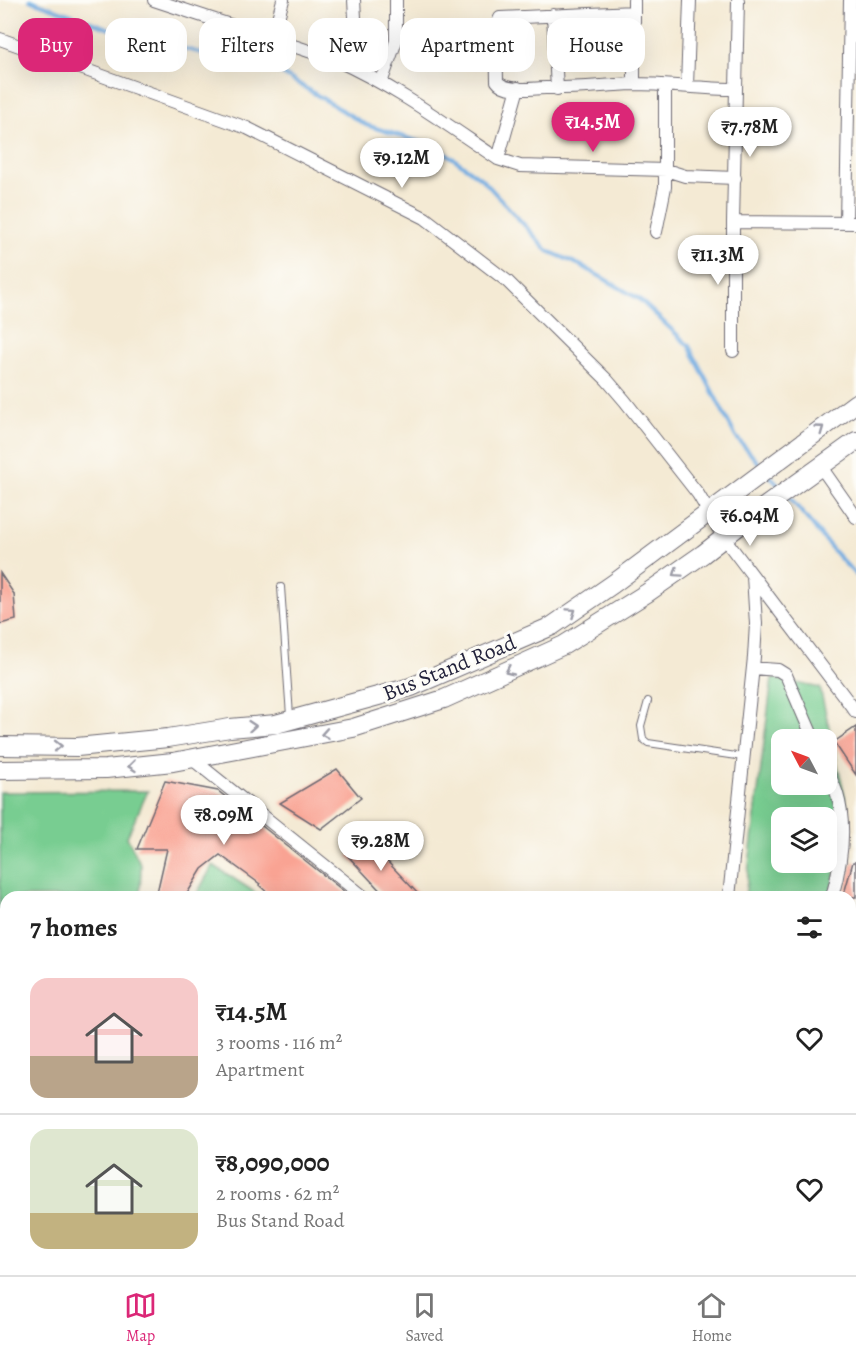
<!DOCTYPE html>
<meta charset="utf-8">
<style>
:root{--surface:#fff;--page:#f6f6f6;--text:#222;--muted:#767676;--line:#e0e0e0;--accent:#db2777}
body{margin:0;font-family:Alegreya,serif;background:var(--page);color:var(--text);height:100vh;display:flex;flex-direction:column;font-size:22px;white-space:nowrap}
*{box-sizing:border-box;margin:0}
p{font-size:20px;color:var(--muted)}
.icon{flex:none;width:33px;height:33px;fill:none;stroke:currentColor;stroke-width:2;stroke-linecap:round;stroke-linejoin:round}
.map{position:relative;flex:1;overflow:hidden}
.drawer{position:absolute;left:0px;top:891px;width:856px;height:384px;display:flex;flex-direction:column;background:var(--surface);border-radius:18px 18px 0 0;box-shadow:0 6px 24px #0002}
.drawer>*{flex:none}
.banner{position:absolute;left:18px;top:18px;width:820px;height:54px;display:flex;gap:12px}
.needle{width:39px;rotate:311deg}
.fabs{position:absolute;left:771px;top:729px;display:grid;gap:12px}
.fabs a{display:grid;place-items:center;width:66px;height:66px;border-radius:12px;background:var(--surface);box-shadow:0 6px 24px #0002;font-size:30px}
.price{position:absolute;translate:-50% -51px;padding:0 14px;border-radius:21px;background:#fff;color:#222;font-size:20px;line-height:39px;filter:drop-shadow(0 2px 3px #0008)}
.price::after{content:'';position:absolute;left:50%;top:36px;width:18px;height:14px;margin-left:-9px;background:inherit;clip-path:polygon(0 0,100% 0,50% 100%)}
.price.on{background:var(--accent);color:#fff}
ul{padding:0;list-style:none}
li{display:flex;align-items:center;gap:18px;height:150px;padding:0 30px}
li+li{border-top:2px solid var(--line)}
li span{display:grid;place-items:center;flex:none;width:168px;height:120px;border-radius:18px;color:#555}
li>.icon{margin-inline-start:auto}
span .icon{width:72px;height:72px;fill:#fffc;stroke-width:1}
li b{font-size:26px}
h2{display:flex;justify-content:space-between;align-items:center;height:72px;padding:0 30px;font-size:26px}
.tag{padding:0 21px;border-radius:18px;background:var(--surface);box-shadow:0 6px 24px #0002;font-size:21px;line-height:54px}
.tag.on{background:var(--accent);color:#fff}
.tabs{display:flex;justify-content:space-around;align-items:center;height:84px;border-top:2px solid var(--line);background:var(--surface);font-size:16px;color:var(--muted)}
.tabs a{display:grid;justify-items:center;gap:3px}
.tabs .on{color:var(--accent)}
.map>svg:first-child{display:block}
.green{fill:#78cd91;stroke:#4d7866;stroke-width:1.5;fill-rule:evenodd}
.lines{fill:none;stroke-linecap:round;stroke-linejoin:round}
.stream{stroke:#70abe1;stroke-width:4}
.canal{stroke:#70abe1;stroke-width:14}
.building{fill:#f9a393}
.lane-casing{stroke:#6c6871;stroke-width:8}
.street-casing{stroke:#6c6871;stroke-width:14}
.secondary-casing{stroke:#6c6871;stroke-width:19}
.primary-casing{stroke:#6c6871;stroke-width:20}
.lane{stroke:#fff;stroke-width:6}
.street{stroke:#fff;stroke-width:12}
.secondary{stroke:#fff;stroke-width:16}
.primary{stroke:#fff;stroke-width:18}
.oneway{stroke:#9c9ca7}
.labels{text-anchor:middle;stroke-width:6;stroke-linejoin:round;paint-order:stroke}
.street-label{font-size:22px;fill:#22223b;stroke:#fdfcf7}
</style>
<div class="map">
<svg width="856" height="1275" viewBox="0 0 856 1275">
<rect width="100%" height="100%" fill="#fdfcf7"/>
<filter id="ink" filterUnits="userSpaceOnUse"><feTurbulence type="fractalNoise" baseFrequency=".0167" numOctaves="2"/><feDisplacementMap in="SourceGraphic" scale="12" xChannelSelector="R" yChannelSelector="G"/><feConvolveMatrix kernelMatrix="1 2 1 2 8 2 1 2 1" color-interpolation-filters="sRGB"/></filter>
<filter id="wash" filterUnits="userSpaceOnUse"><feTurbulence type="fractalNoise" baseFrequency=".008" numOctaves="4" result="noise"/><feDisplacementMap in="SourceGraphic" scale="24" xChannelSelector="R" yChannelSelector="G"/><feGaussianBlur stdDeviation="1.35" result="paint"/><feColorMatrix in="noise" values="0 0 0 0 0 0 0 0 0 0 0 0 0 0 0 0 0 1.4 0 .05"/><feComposite in="paint" operator="in"/></filter>
<g filter="url(#wash)">
<rect width="100%" height="100%" fill="#f4ead4"/>
<path class="green" d="M772 678 820 688 848 810 830 897H745ZM782 740H826V784H782ZM782 818H826V862H782Z
M148 791 127 837 141 865 140 897H6V913H0V792Z
M213 865 262 897H195Z
M851 924 856 926V1275H555L550 1269H850Z"/>
<g class="lines">
<path class="stream" d="M30 0 118 32 281 73 366 125 439 148 483 180 548 251 582 266 639 299 689 346 736 437 762 467
M769 475 782 489
M789 497 837 555 856 575"/>
<path class="canal" d="M268 1269 271 1275"/>
</g>
<g id="blocks">
<path class="building" d="M0 573 14 594 16 620 0 624Z
M856 727V775L834 742Z
M337 769 361 798 321 829 280 803Z
M165 781 218 791 351 897H272L259 885 260 884 220 855 202 869 185 897H156L167 849H137Z
M366 839 421 897H386L348 856Z
M853 862H856V897H843Z"/>
</g>
</g>
<g filter="url(#ink)">
<use href="#blocks" fill-opacity="0" stroke="#6c6871" stroke-width="1.5"/>
<g class="lines">
<defs>
<path id="lane" d="M281 587 290 716
M648 701 641 726 643 739 648 743 743 757"/>
<path id="street" d="M154 0 336 60C394 86 446 124 498 159L520 166 666 170 685 176 735 178
M354 0 358 70
M634 0V12L500 18 496 27 497 81C505 93 533 88 546 88 575 89 605 85 634 84 668 84 701 89 736 89
M738 0 733 222 856 223
M634 12V84
M553 15 557 89
M0 39 247 128 425 218 507 281 607 380 625 401 698 494 724 538 856 712
M272 40 283 0
M381 83 396 41V0
M687 86 690 0
M498 159 518 88
M846 223 850 0
M656 232 665 187V86
M733 351V222
M821 467 856 517
M753 668 778 670 786 675 814 740
M191 758 364 897
M826 768C830 777 834 785 837 794 847 827 841 865 832 897
M729 897 754 657 756 624 753 576
M0 955 6 956
M0 993H6
M850 1075 856 1068
M0 1121 6 1157
M850 1180 856 1187
M28 1269 30 1275
M110 1269 111 1275
M425 1269 454 1275
M630 1269 635 1275
M285 1275 286 1269
M324 1275 325 1269
M475 1275 480 1269
M645 1275 652 1269
M847 1275 856 1267"/>
<path id="secondary" d="M0 932 6 933
M0 1212 6 1211
M195 1269 197 1275
M526 1269 531 1275"/>
<path id="primary" d="M0 746 77 747 168 738 230 728 276 724 411 687 552 626 613 584 856 403
M0 770 106 769 173 762 353 728 444 699 564 645 647 593 703 554 753 515 856 441"/>
</defs>
<use href="#lane" class="lane-casing"/>
<use href="#street" class="street-casing"/>
<use href="#secondary" class="secondary-casing"/>
<use href="#primary" class="primary-casing"/>
<use href="#lane" class="lane"/>
<use href="#street" class="street"/>
<use href="#secondary" class="secondary"/>
<use href="#primary" class="primary"/>
</g>
<defs><path id="oneway-chevron" d="M-2-3.5L2.5 0L-2 3.5" fill="none" stroke-width="1.6" stroke-linecap="round" stroke-linejoin="round" transform="scale(1.5)"/></defs>
<g class="oneway">
<use href="#oneway-chevron" transform="translate(820 429) rotate(-36)"/>
<use href="#oneway-chevron" transform="translate(677 573) rotate(145)"/>
<use href="#oneway-chevron" transform="translate(572 612) rotate(-34)"/>
<use href="#oneway-chevron" transform="translate(509 671) rotate(155)"/>
<use href="#oneway-chevron" transform="translate(252 726) rotate(-5)"/>
<use href="#oneway-chevron" transform="translate(325 734) rotate(170)"/>
<use href="#oneway-chevron" transform="translate(58 746)"/>
<use href="#oneway-chevron" transform="translate(132 766) rotate(174)"/>
</g>
</g>
<g class="labels">
<g class="street-label">
<text transform="translate(449 667) rotate(-22)" y="8">Bus Stand Road</text>
</g>
</g>
</svg>
<div class="fabs">
<a><svg class="needle" viewBox="-14 -14 28 28"><path d="M0-13l5 13h-10z" fill="#e53935"/><path d="M0 13l5-13h-10z" fill="#767676"/></svg></a>
<a><svg class="icon" aria-label="layers" viewBox="0 0 24 24"><path d="M12 4l9 5-9 5-9-5zM3 14l9 5 9-5"/></svg></a>
</div>
<b class="price on" style="left:593px;top:153px">₹14.5M</b>
<b class="price" style="left:750px;top:158px">₹7.78M</b>
<b class="price" style="left:402px;top:189px">₹9.12M</b>
<b class="price" style="left:718px;top:286px">₹11.3M</b>
<b class="price" style="left:750px;top:547px">₹6.04M</b>
<b class="price" style="left:224px;top:846px">₹8.09M</b>
<b class="price" style="left:381px;top:872px">₹9.28M</b>
<div class="banner">
<a class="tag on">Buy</a>
<a class="tag">Rent</a>
<a class="tag">Filters</a>
<a class="tag">New</a>
<a class="tag">Apartment</a>
<a class="tag">House</a>
</div>
<section class="drawer">
<h2>7 homes<svg class="icon" aria-label="filters" viewBox="0 0 24 24"><path d="M4 7h16M4 17h16"/><circle cx="9" cy="7" r="2"/><circle cx="15" cy="17" r="2"/></svg></h2>
<ul>
<li><span style="background:linear-gradient(#f6c9c9 65%,#b9a48a 0)"><svg class="icon" aria-label="home" viewBox="0 0 24 24"><path d="M3 11l9-7 9 7M6 9v11h12V9"/></svg></span><div><b>₹14.5M</b><p>3 rooms · 116 m²</p><p>Apartment</p></div><svg class="icon" aria-label="heart" viewBox="0 0 24 24"><path d="M12 20l-8-8c-3-5 5-10 8-4 3-6 11-1 8 4z"/></svg></li>
<li><span style="background:linear-gradient(#dfe7d0 70%,#c2b280 0)"><svg class="icon" aria-label="home" viewBox="0 0 24 24"><path d="M3 11l9-7 9 7M6 9v11h12V9"/></svg></span><div><b>₹8,090,000</b><p>2 rooms · 62 m²</p><p>Bus Stand Road</p></div><svg class="icon" aria-label="heart" viewBox="0 0 24 24"><path d="M12 20l-8-8c-3-5 5-10 8-4 3-6 11-1 8 4z"/></svg></li>
</ul>
</section>
</div>
<nav class="tabs">
<a class="on"><svg class="icon" aria-label="map" viewBox="0 0 24 24"><path d="M3 6l6-2 6 2 6-2v14l-6 2-6-2-6 2zM9 4v14M15 6v14"/></svg>Map</a>
<a><svg class="icon" aria-label="saved" viewBox="0 0 24 24"><path d="M7 4h10v16l-5-4-5 4z"/></svg>Saved</a>
<a><svg class="icon" aria-label="home" viewBox="0 0 24 24"><path d="M3 11l9-7 9 7M6 9v11h12V9"/></svg>Home</a>
</nav>
